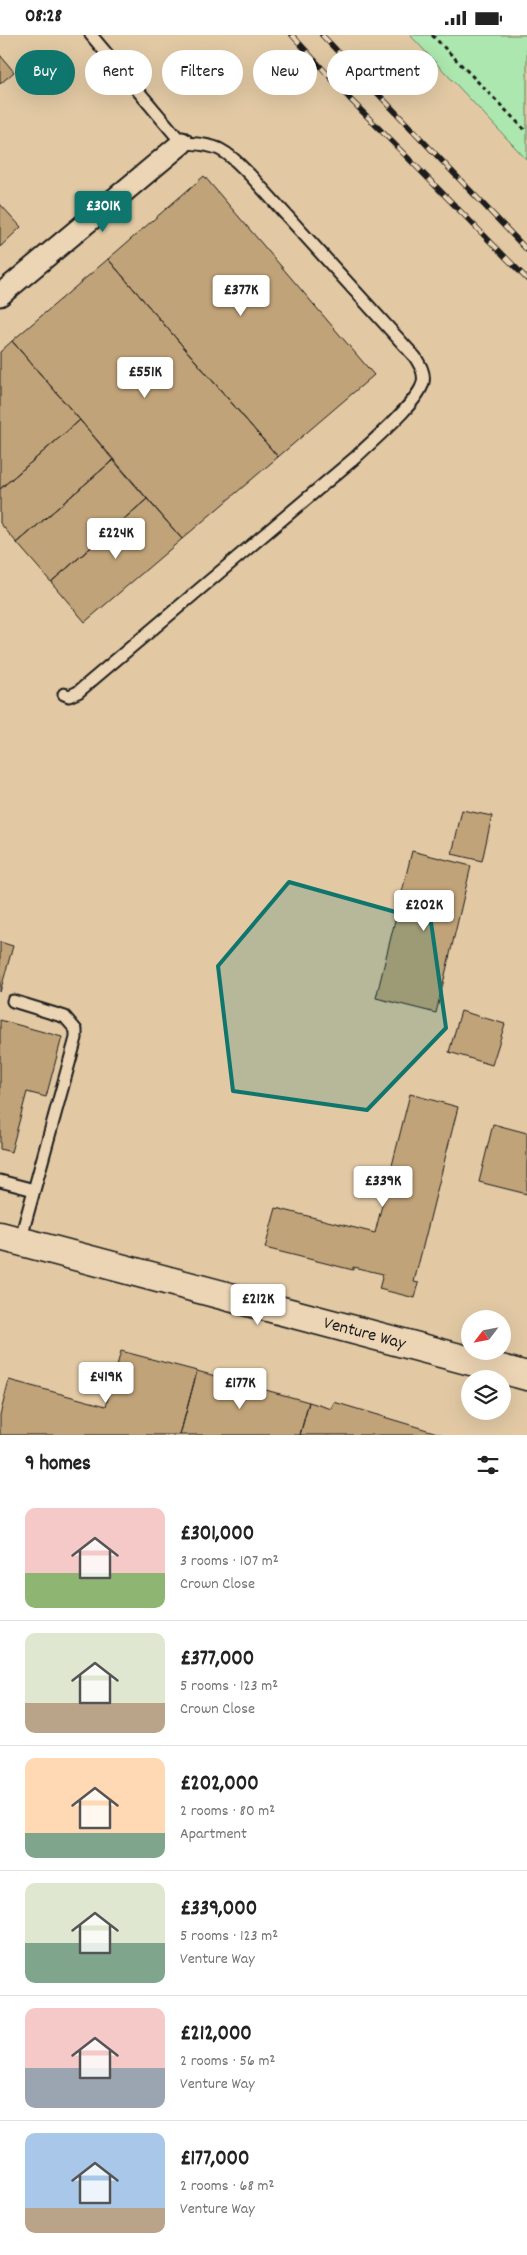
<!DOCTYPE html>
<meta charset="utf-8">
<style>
:root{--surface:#fff;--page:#f6f6f6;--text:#222;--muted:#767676;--line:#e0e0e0;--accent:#0f766e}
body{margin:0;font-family:Dekko,sans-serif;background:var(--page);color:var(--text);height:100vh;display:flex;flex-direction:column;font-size:19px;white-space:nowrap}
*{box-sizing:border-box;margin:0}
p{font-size:16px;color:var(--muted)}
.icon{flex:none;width:28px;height:28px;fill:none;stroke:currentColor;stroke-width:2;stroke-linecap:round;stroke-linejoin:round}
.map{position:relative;height:1400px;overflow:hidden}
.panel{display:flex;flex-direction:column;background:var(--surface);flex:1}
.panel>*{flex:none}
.hud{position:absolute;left:15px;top:15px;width:498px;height:45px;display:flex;gap:10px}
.needle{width:32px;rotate:238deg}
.controls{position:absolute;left:461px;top:1275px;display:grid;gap:10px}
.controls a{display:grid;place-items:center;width:50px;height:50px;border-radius:50%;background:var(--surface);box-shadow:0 5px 20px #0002;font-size:25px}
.price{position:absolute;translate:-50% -42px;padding:0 11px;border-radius:5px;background:#fff;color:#222;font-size:16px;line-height:32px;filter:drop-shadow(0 1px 2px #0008)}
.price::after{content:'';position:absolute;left:50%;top:30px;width:15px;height:11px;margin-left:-8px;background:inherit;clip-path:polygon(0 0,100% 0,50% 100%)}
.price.current{background:var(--accent);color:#fff}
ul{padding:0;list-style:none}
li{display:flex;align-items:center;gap:15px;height:125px;padding:0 25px}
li+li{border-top:1px solid var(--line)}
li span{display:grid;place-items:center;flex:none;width:140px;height:100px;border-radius:10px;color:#555}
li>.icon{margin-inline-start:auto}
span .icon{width:60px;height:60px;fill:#fffc;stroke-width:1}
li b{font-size:21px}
h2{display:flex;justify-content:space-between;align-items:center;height:60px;padding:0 25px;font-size:21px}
.tag{padding:0 18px;border-radius:22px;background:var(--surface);box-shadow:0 5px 20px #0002;font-size:18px;line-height:45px}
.tag.current{background:var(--accent);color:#fff}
.status{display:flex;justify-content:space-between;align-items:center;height:35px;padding:0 25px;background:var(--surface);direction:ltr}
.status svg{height:14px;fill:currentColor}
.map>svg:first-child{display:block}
.green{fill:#abe7ae;stroke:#648265}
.building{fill:#c1a379;stroke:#1c1c1c}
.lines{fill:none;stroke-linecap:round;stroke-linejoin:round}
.lane-casing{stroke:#1c1c1c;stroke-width:15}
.street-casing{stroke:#1c1c1c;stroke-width:25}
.secondary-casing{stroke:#1c1c1c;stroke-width:31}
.path{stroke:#1c1c1c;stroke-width:3;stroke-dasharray:4 4;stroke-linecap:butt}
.lane{stroke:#ecd5b4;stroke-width:11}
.street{stroke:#ecd5b4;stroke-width:21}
.secondary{stroke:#ecd5b4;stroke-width:28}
.rail-casing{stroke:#1c1c1c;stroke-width:5.5}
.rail{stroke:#ecd5b4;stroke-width:4;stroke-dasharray:11;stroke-linecap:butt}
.marked{fill:#0f766e;fill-opacity:0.2;stroke:#0f766e;stroke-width:4;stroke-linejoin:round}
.labels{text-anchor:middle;stroke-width:5;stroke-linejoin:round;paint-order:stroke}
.street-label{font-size:18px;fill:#1c1c1c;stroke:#ecd5b4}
</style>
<div class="status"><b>08:28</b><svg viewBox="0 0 49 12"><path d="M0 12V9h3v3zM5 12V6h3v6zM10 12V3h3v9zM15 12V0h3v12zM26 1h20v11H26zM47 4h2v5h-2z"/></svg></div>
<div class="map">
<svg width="527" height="1400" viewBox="0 0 527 1400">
<rect width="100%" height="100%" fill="#e2c9a4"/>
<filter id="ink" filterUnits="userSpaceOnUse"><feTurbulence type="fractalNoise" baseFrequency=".02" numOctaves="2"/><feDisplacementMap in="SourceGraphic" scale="10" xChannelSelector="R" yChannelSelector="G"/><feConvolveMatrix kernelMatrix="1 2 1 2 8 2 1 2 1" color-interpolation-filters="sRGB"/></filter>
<g filter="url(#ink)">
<path class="green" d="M410 0H527V125Z"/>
<path class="building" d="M0 20 14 37 0 49Z
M204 141 374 340 278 422 108 224Z
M0 169 21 192 0 212Z
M108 224 278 422 182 504 12 306Z
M12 306 80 385 0 454V317Z
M80 385 113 425 17 508 0 488V454Z
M113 425 147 464 51 547 17 508Z
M147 464 182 504 85 587 51 547Z
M462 775 492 781 482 826 452 819Z
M412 816 471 831 436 978 376 963Z
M0 907 13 911 0 957Z
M461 976 505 989 492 1030 449 1017Z
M0 985 62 1002 46 1062 27 1057 11 1117 0 1114Z
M410 1059 458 1072 414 1247 419 1248 415 1263 379 1254 383 1239 353 1232V1235L265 1213 276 1173 375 1198Z
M493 1089 527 1098V1159L479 1147Z
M121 1316 197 1336 180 1400H0V1380L9 1345 106 1371Z
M197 1336 309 1367 300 1400H180Z
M309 1367 332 1374 334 1367 444 1400H300Z"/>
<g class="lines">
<defs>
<path id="lane" d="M64 659 69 661 78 657 356 422C371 407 420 366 423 347 425 338 420 330 415 322L250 140C225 115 220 109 182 108L91 0
M13 966 65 982 76 995V1003L20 1206
M0 1146 34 1155"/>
<path id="street" d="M0 260 182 108"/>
<path id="secondary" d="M0 1201 527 1341"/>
</defs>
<use href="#lane" class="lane-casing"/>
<use href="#street" class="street-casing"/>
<use href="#secondary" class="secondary-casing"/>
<path class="path" d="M432 0 527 97"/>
<use href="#lane" class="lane"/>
<use href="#street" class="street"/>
<use href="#secondary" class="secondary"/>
<defs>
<path id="rail" d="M292 0 349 63 527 244
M322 0 527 215"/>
</defs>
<use href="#rail" class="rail-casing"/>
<use href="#rail" class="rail"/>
</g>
</g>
<path class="marked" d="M289 847 431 887 446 993 367 1075 233 1056 218 931Z"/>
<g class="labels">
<g class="street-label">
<text transform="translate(365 1297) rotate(15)" y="6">Venture Way</text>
</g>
</g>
</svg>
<div class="controls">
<a><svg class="needle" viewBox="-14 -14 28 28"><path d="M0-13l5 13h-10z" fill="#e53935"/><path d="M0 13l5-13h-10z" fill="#767676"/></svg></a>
<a><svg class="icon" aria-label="layers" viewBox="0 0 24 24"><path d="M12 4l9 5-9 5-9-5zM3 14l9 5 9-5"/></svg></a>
</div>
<b class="price current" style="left:103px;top:198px">£301K</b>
<b class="price" style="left:241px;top:282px">£377K</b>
<b class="price" style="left:145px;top:364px">£551K</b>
<b class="price" style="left:116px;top:525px">£224K</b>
<b class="price" style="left:424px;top:897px">£202K</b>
<b class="price" style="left:383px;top:1173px">£339K</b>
<b class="price" style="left:258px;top:1291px">£212K</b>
<b class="price" style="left:106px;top:1369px">£419K</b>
<b class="price" style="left:240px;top:1375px">£177K</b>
<div class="hud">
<a class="tag current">Buy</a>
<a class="tag">Rent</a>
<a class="tag">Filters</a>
<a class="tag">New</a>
<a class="tag">Apartment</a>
</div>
</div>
<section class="panel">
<h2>9 homes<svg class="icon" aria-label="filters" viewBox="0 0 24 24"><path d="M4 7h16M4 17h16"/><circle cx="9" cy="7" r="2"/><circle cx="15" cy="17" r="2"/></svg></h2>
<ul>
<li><span style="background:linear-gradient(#f6c9c9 65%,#8fb573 0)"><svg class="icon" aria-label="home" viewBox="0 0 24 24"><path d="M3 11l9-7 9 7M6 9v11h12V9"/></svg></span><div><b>£301,000</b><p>3 rooms · 107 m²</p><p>Crown Close</p></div></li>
<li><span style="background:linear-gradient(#dfe7d0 70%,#b9a48a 0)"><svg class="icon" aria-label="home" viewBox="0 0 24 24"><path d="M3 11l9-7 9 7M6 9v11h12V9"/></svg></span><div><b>£377,000</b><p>5 rooms · 123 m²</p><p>Crown Close</p></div></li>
<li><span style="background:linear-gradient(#ffd9b3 75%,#7fa58c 0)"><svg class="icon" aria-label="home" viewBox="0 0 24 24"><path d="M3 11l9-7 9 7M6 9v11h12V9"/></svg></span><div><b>£202,000</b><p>2 rooms · 80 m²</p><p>Apartment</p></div></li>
<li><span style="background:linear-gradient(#dfe7d0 60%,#7fa58c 0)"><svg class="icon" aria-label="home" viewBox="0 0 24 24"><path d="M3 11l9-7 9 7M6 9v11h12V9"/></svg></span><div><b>£339,000</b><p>5 rooms · 123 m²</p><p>Venture Way</p></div></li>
<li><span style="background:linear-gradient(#f6c9c9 60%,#9aa5b1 0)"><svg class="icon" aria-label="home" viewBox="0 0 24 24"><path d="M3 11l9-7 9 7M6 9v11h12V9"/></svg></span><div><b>£212,000</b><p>2 rooms · 56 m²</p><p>Venture Way</p></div></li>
<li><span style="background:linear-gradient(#a9c7e8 75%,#b9a48a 0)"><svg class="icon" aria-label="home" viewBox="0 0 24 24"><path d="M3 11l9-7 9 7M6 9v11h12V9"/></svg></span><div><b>£177,000</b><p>2 rooms · 68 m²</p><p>Venture Way</p></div></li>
</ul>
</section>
